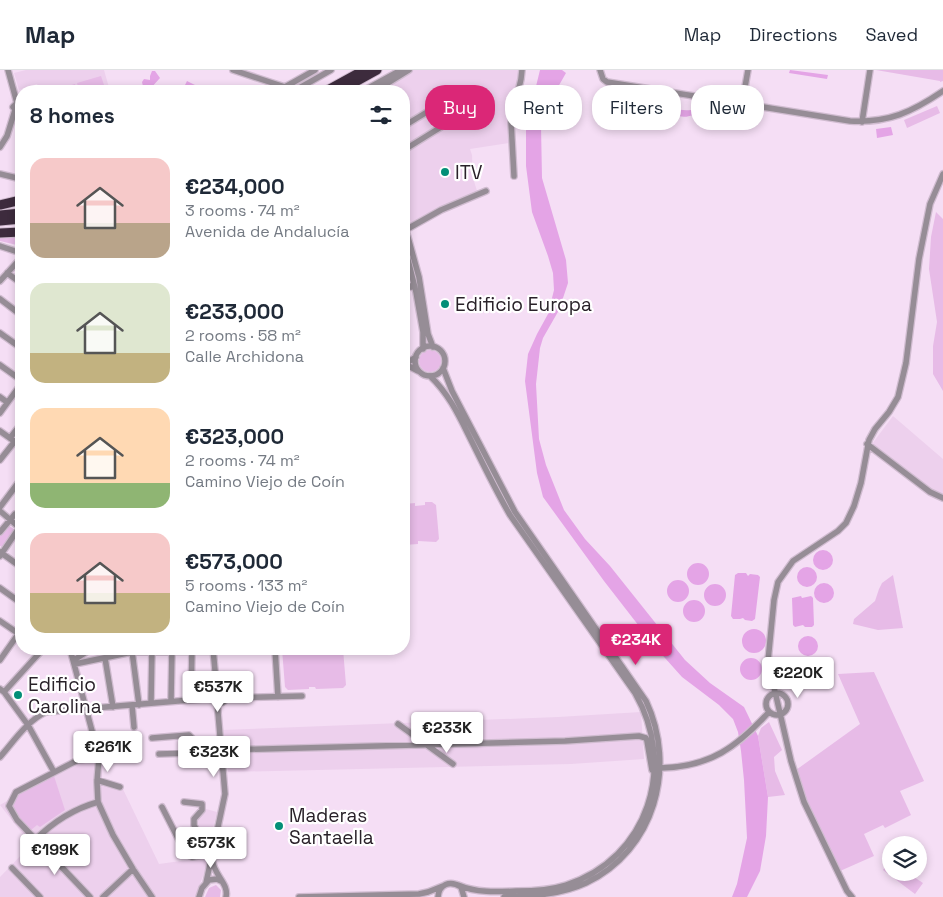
<!DOCTYPE html>
<meta charset="utf-8">
<style>
:root{--surface:#fff;--page:#f2f2f3;--text:#1f2937;--muted:#747a83;--line:#e0e1e3;--accent:#db2777}
body{margin:0;font-family:"Space Grotesk",sans-serif;background:var(--page);color:var(--text);height:100vh;display:flex;flex-direction:column;font-size:19px;white-space:nowrap}
*{box-sizing:border-box;margin:0}
p{font-size:16px;color:var(--muted)}
.icon{flex:none;width:28px;height:28px;fill:none;stroke:currentColor;stroke-width:2;stroke-linecap:round;stroke-linejoin:round}
.map{position:relative;flex:1;overflow:hidden}
.panel{position:absolute;left:15px;top:15px;width:395px;height:570px;display:flex;flex-direction:column;background:var(--surface);border-radius:20px;box-shadow:0 2px 8px #0003}
.panel>*{flex:none}
.hud{position:absolute;left:425px;top:15px;width:442px;height:45px;display:flex;gap:10px}
.fabs{position:absolute;left:882px;top:766px;display:grid;gap:10px}
.fabs a{display:grid;place-items:center;width:45px;height:45px;border-radius:50%;background:var(--surface);box-shadow:0 2px 8px #0003;font-size:25px}
.price{position:absolute;translate:-50% -42px;padding:0 11px;border-radius:5px;background:#fff;color:#222;font-size:16px;line-height:32px;filter:drop-shadow(0 1px 2px #0008)}
.price::after{content:'';position:absolute;left:50%;top:30px;width:15px;height:11px;margin-left:-8px;background:inherit;clip-path:polygon(0 0,100% 0,50% 100%)}
.price.active{background:var(--accent);color:#fff}
ul{padding:0;list-style:none}
li{display:flex;align-items:center;gap:15px;height:125px;padding:0 15px}
li span{display:grid;place-items:center;flex:none;width:140px;height:100px;border-radius:15px;color:#555}
li>.icon{margin-inline-start:auto}
span .icon{width:60px;height:60px;fill:#fffc;stroke-width:1}
li b{font-size:21px}
h2{display:flex;justify-content:space-between;align-items:center;height:60px;padding:0 15px;font-size:21px}
.pill{padding:0 18px;border-radius:20px;background:var(--surface);box-shadow:0 2px 8px #0003;font-size:18px;line-height:45px}
.pill.active{background:var(--accent);color:#fff}
header{display:flex;align-items:center;gap:30px;box-sizing:border-box;height:70px;padding:0 25px;background:var(--surface);border-bottom:1px solid var(--line)}
header strong{font-size:24px}
nav{display:flex;gap:28px;margin-inline-start:auto;font-size:18px}
.map>svg:first-child{display:block}
.built{fill:#edd0ed}
.green{fill:#e7bbe7}
.water{fill:#e4a4e6}
.lines{fill:none;stroke-linecap:round;stroke-linejoin:round}
.minor-casing{stroke:#d0bcd0;stroke-width:8}
.highway-casing{stroke:#d0bcd0;stroke-width:11}
.minor{stroke:#968d96;stroke-width:5.5}
.highway{stroke:#3d2b3d;stroke-width:9}
.poi-dot{fill:#038f78;stroke:#fff;stroke-width:2}
.labels{text-anchor:middle;stroke-width:4.5;stroke-linejoin:round;paint-order:stroke}
.poi-label{font-size:19px;fill:#292129;stroke:#fff;text-anchor:start}
</style>
<header>
<strong>Map</strong>
<nav><a>Map</a><a>Directions</a><a>Saved</a></nav>
</header>
<div class="map">
<svg width="943" height="827" viewBox="0 0 943 827">
<rect width="100%" height="100%" fill="#f5def5"/>
<path class="built" d="M26 0H104L110 21H41L37 14 19 20 14 3Z
M413 0H519L518 12 509 47V73L470 79 472 85 473 108 477 121 411 153 404 128V21H378Z
M893 346 943 389V423H937L924 414 872 374Z
M641 642 644 689 571 694 228 702 222 660 558 647Z
M103 691 102 709 121 715 159 794 195 789 206 786 208 793 195 827H0V807L31 775 0 735 17 725 81 693Z
M206 739 217 742 208 780 196 753 197 748Z"/>
<path class="green" d="M876 0H943V11L940 12V11Z
M101 6 106 21H79L77 13Z
M75 14 77 21H51Z
M937 36 940 43 907 58 904 50Z
M936 142 943 149V321L933 304V276L937 252 929 199 931 167Z
M21 165V176L0 171V166Z
M419 291a11 11 0 1 1 22 0a11 11 0 1 1-22 0Z
M425 432H432L436 435 439 469 436 472 418 471V474L404 475V434L415 433V436L425 435Z
M8 455 15 460 2 477 0 476V466Z
M893 505 903 558 878 560 853 554 854 549 875 531 879 519 882 513Z
M282 579H343L346 615 343 618 316 619 315 617H309V619L288 620 285 617Z
M874 602 924 711 900 721 911 745 885 758 883 755 864 764 874 786 840 801 805 730 796 700 860 654 838 604Z
M769 652 782 680 774 687 775 701 785 725 768 727 758 666 761 658Z
M54 706 65 740 40 757 37 755 31 760C25 753 16 747 13 738 7 724 43 711 54 706Z
M890 790 891 802 908 803 923 813 915 824 883 800Z
M216 815 221 820 220 827H205L209 818Z"/>
<path class="water" d="M540 0H562L566 3 554 24 541 56 542 108 566 190 568 213 559 240 543 268 540 278 536 314 539 369 546 395 564 440 585 469 610 496 685 590 710 613 744 637 758 666 768 727 766 766 760 801 747 827H732L737 814 747 768 744 710 741 681 738 662 733 649 719 635 682 607 656 578 604 511 543 427 537 403 525 311 528 284 537 264 548 244 554 220 553 203 548 186 532 142 526 96V57Z
M790 0 828 5 827 9 789 3Z
M152 1H155L160 8 150 19 144 21 142 12 144 9 150 10V6Z
M187 11 199 17 197 21H182Z
M666 30C672 39 680 41 691 40L693 45C677 51 675 40 662 39L660 32Z
M891 57 893 65 877 68 876 59Z
M813 490a10 10 0 1 1 20 0a10 10 0 1 1-20 0Z
M687 504a11 11 0 1 1 22 0a11 11 0 1 1-22 0Z
M797 507a10 10 0 1 1 20 0a10 10 0 1 1-20 0Z
M738 503H746L748 506 750 504 758 505 760 507 755 549 752 551 745 550 743 548 740 549H733L731 546 735 505Z
M667 521a11 11 0 1 1 22 0a11 11 0 1 1-22 0Z
M814 523a10 10 0 1 1 20 0a10 10 0 1 1-20 0Z
M704 525a11 11 0 1 1 22 0a11 11 0 1 1-22 0Z
M801 526 802 528 811 526 813 528 814 555 812 557H805L803 555 795 557 793 555 792 528Z
M683 541a11 11 0 1 1 22 0a11 11 0 1 1-22 0Z
M742 571a12 12 0 1 1 24 0a12 12 0 1 1-24 0Z
M798 576a10 10 0 1 1 20 0a10 10 0 1 1-20 0Z
M740 599a11 11 0 1 1 22 0a11 11 0 1 1-22 0Z
M799 596a7 7 0 1 1 14 0a7 7 0 1 1-14 0Z
M779 597a7 7 0 1 1 14 0a7 7 0 1 1-14 0Z"/>
<g class="lines">
<defs>
<path id="minor" d="M8 0 17 33
M233 0 285 17 286 21
M600 0 603 9 607 12 850 51C889 53 912 42 943 21
M285 17 315 0
M294 21 331 0
M363 21 401 0
M375 21 409 0
M742 34 748 0
M21 36 17 33 13 37 17 41 21 37
M862 52 870 0
M404 56 455 25 458 27 463 41 462 44 404 80
M0 77 7 66 15 40
M0 104 21 109
M514 106 511 52 521 9 522 0
M404 153 419 207 428 264 433 277
M409 158 441 140 486 121
M404 174 416 222 423 262V279
M0 176 21 183
M7 203 21 213
M0 211 21 188
M404 212 411 217
M0 229 21 245
M0 263 21 278
M415 291a15 15 0 1 1 30 0a15 15 0 1 1-30 0Z
M416 287 405 294 418 301
M0 295 21 310
M443 298 452 321 515 442 646 631C677 697 655 780 586 813 560 825 532 826 504 827
M430 306C450 325 460 348 472 372 484 396 496 421 510 445L635 623C677 696 649 788 566 815 550 820 534 821 517 821 496 822 477 823 458 815
M0 327 7 332
M0 343 21 314
M0 361 21 376
M10 368 21 354
M867 374 930 422 943 428
M0 390 15 371
M0 437 21 409
M0 441 21 459
M0 462 15 444 21 445
M0 482 21 497
M0 486 21 455
M0 518 21 533
M0 551 19 564
M70 579 99 687 97 712 98 732 113 765 133 799 152 827
M213 579 217 622
M275 579 278 627
M132 581 139 635
M105 588 113 637
M0 590 21 560
M74 590 91 579
M75 594 132 582 213 581
M0 619 4 622 28 655 54 702
M214 627a6 6 0 1 1 12 0a6 6 0 1 1-12 0Z
M4 622 43 579
M766 634a11 11 0 1 1 22 0a11 11 0 1 1-22 0Z
M226 628 302 626
M191 630 192 579
M171 631 172 579
M151 633 152 579
M132 635 134 657
M398 654 453 694
M152 668 189 665 192 668 193 683
M221 680 565 671 639 666 646 668 647 671 652 700
M159 684 221 682
M0 687C14 671 27 651 46 642L214 628
M661 698C710 697 737 677 769 642
M97 710 120 717
M184 732 202 734V740L194 749V755L208 784H212
M162 737 186 784 192 787 208 784
M35 770C53 752 73 739 98 732
M212 789C214 806 229 813 226 827
M12 798 40 827
M206 813 225 724 217 631
M90 827 17 750 9 736 16 722 78 690 99 687
M103 827 133 799
M199 827 202 818 209 810 217 809 221 811
M299 827 419 824 428 822 443 816
M438 827C439 814 450 810 461 817L464 827
M852 827 847 821 804 732 791 691 768 591 774 530 778 512 793 491 838 461 846 453 854 436 861 413 869 370 875 359 889 342 898 327 906 293 919 189 930 134 943 104"/>
<path id="highway" d="M326 21 364 0
M339 21 377 0
M0 135 21 130
M0 145 21 143
M0 151 21 149
M0 163 21 162"/>
</defs>
<use href="#minor" class="minor-casing"/>
<use href="#highway" class="highway-casing"/>
<use href="#minor" class="minor"/>
<use href="#highway" class="highway"/>
</g>
<g class="poi-dot">
<circle cx="445" cy="102" r="5"/>
<circle cx="445" cy="234" r="5"/>
<circle cx="18" cy="625" r="5"/>
<circle cx="279" cy="756" r="5"/>
</g>
<g class="labels">
<g class="poi-label">
<text x="455" y="109">ITV</text>
<text x="455" y="241">Edificio Europa</text>
<text x="28" y="621">Edificio<tspan x="28" dy="22">Carolina</tspan></text>
<text x="289" y="752">Maderas<tspan x="289" dy="22">Santaella</tspan></text>
</g>
</g>
</svg>
<div class="fabs">
<a><svg class="icon" aria-label="layers" viewBox="0 0 24 24"><path d="M12 4l9 5-9 5-9-5zM3 14l9 5 9-5"/></svg></a>
</div>
<b class="price active" style="left:636px;top:596px">€234K</b>
<b class="price" style="left:798px;top:629px">€220K</b>
<b class="price" style="left:218px;top:643px">€537K</b>
<b class="price" style="left:447px;top:684px">€233K</b>
<b class="price" style="left:108px;top:703px">€261K</b>
<b class="price" style="left:214px;top:708px">€323K</b>
<b class="price" style="left:211px;top:799px">€573K</b>
<b class="price" style="left:55px;top:806px">€199K</b>
<div class="hud">
<a class="pill active">Buy</a>
<a class="pill">Rent</a>
<a class="pill">Filters</a>
<a class="pill">New</a>
</div>
<section class="panel">
<h2>8 homes<svg class="icon" aria-label="filters" viewBox="0 0 24 24"><path d="M4 7h16M4 17h16"/><circle cx="9" cy="7" r="2"/><circle cx="15" cy="17" r="2"/></svg></h2>
<ul>
<li><span style="background:linear-gradient(#f6c9c9 65%,#b9a48a 0)"><svg class="icon" aria-label="home" viewBox="0 0 24 24"><path d="M3 11l9-7 9 7M6 9v11h12V9"/></svg></span><div><b>€234,000</b><p>3 rooms · 74 m²</p><p>Avenida de Andalucía</p></div></li>
<li><span style="background:linear-gradient(#dfe7d0 70%,#c2b280 0)"><svg class="icon" aria-label="home" viewBox="0 0 24 24"><path d="M3 11l9-7 9 7M6 9v11h12V9"/></svg></span><div><b>€233,000</b><p>2 rooms · 58 m²</p><p>Calle Archidona</p></div></li>
<li><span style="background:linear-gradient(#ffd9b3 75%,#8fb573 0)"><svg class="icon" aria-label="home" viewBox="0 0 24 24"><path d="M3 11l9-7 9 7M6 9v11h12V9"/></svg></span><div><b>€323,000</b><p>2 rooms · 74 m²</p><p>Camino Viejo de Coín</p></div></li>
<li><span style="background:linear-gradient(#f6c9c9 60%,#c2b280 0)"><svg class="icon" aria-label="home" viewBox="0 0 24 24"><path d="M3 11l9-7 9 7M6 9v11h12V9"/></svg></span><div><b>€573,000</b><p>5 rooms · 133 m²</p><p>Camino Viejo de Coín</p></div></li>
</ul>
</section>
</div>
